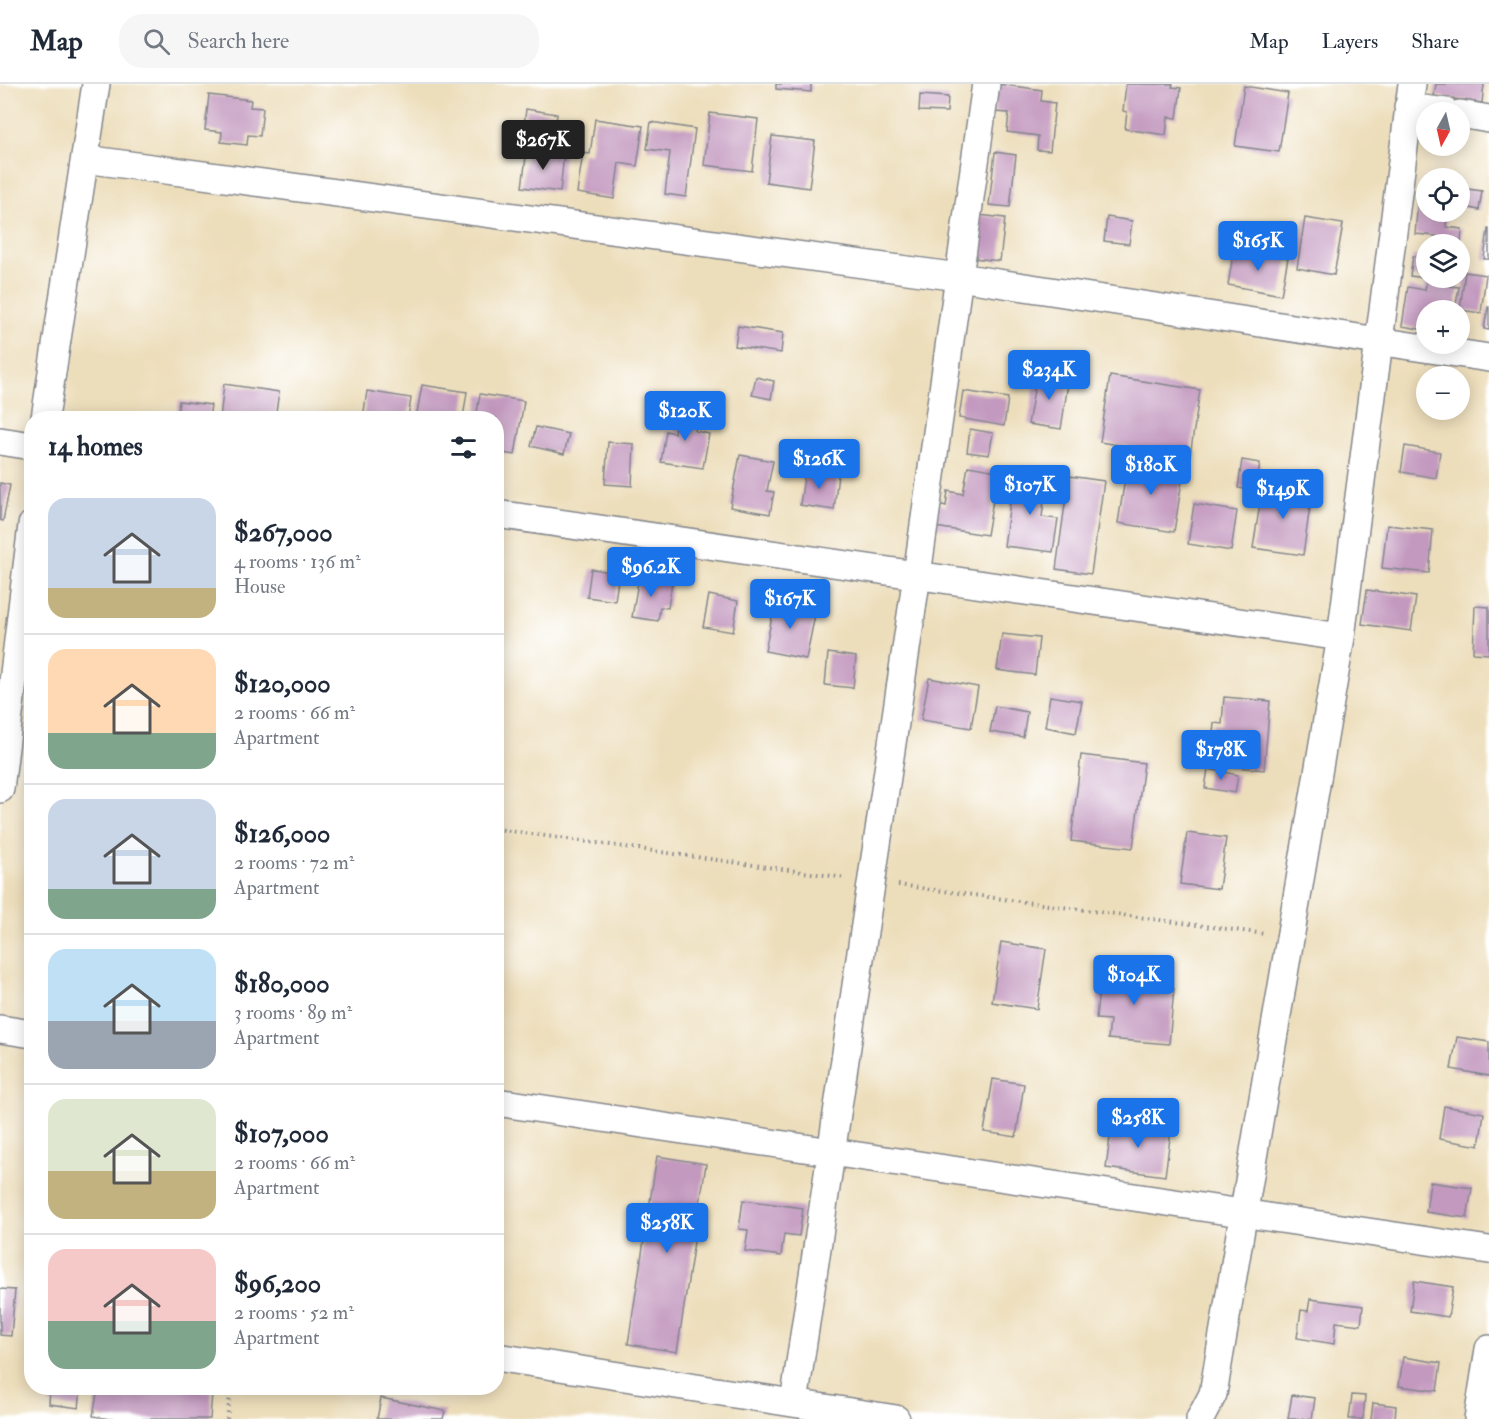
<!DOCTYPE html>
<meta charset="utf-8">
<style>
:root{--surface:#fff;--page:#f6f6f7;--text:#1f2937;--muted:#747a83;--line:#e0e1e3;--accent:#1a73e8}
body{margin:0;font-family:"IM FELL Double Pica",serif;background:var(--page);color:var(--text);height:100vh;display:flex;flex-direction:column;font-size:22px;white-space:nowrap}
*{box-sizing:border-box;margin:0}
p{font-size:20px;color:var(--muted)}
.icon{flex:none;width:33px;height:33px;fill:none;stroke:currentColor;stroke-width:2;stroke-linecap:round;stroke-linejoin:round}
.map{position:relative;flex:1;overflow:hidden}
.details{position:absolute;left:24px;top:327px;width:480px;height:984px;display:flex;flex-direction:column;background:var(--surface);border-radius:24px;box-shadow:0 3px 15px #0003}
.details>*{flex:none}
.needle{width:39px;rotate:188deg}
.fabs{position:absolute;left:1416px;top:18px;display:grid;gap:12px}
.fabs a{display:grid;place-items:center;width:54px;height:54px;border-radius:50%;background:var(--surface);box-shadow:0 3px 15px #0003;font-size:30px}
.price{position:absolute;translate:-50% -51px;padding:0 14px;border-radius:6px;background:var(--accent);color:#fff;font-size:20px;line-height:39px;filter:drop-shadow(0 2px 3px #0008)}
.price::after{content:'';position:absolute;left:50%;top:36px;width:18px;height:14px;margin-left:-9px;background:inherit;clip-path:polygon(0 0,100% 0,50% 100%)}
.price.on{background:#222;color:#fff}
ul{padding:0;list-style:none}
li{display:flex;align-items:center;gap:18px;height:150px;padding:0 24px}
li+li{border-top:2px solid var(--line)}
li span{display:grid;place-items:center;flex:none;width:168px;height:120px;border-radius:18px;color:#555}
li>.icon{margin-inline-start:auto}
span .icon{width:72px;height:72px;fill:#fffc;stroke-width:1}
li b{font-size:26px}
h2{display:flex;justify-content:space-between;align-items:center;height:72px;padding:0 24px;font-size:26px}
header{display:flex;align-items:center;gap:36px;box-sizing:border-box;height:84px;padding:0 30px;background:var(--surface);border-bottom:2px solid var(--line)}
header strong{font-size:28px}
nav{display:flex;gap:33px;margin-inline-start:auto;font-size:21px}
.search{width:420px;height:54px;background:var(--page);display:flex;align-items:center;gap:15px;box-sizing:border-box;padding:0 21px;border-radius:24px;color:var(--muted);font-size:22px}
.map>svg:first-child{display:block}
.building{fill:#c399bf}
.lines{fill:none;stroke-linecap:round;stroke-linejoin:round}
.street-casing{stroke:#84868c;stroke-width:30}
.path{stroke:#84868c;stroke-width:4;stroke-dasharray:1.5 4.5;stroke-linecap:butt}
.street{stroke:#fff;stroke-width:27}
</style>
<header>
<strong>Map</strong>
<div class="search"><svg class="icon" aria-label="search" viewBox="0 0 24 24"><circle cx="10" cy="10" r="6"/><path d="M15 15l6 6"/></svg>Search here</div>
<nav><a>Map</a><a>Layers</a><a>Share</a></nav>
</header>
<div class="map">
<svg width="1489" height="1335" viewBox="0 0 1489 1335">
<rect width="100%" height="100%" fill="#fff"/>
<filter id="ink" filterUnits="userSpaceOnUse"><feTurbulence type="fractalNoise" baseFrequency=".0167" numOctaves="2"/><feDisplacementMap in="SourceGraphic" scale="12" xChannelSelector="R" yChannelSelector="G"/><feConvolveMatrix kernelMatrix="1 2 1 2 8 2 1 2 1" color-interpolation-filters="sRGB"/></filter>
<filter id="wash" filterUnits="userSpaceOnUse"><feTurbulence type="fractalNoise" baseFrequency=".008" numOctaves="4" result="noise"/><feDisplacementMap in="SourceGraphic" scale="24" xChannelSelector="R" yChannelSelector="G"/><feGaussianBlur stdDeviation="1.35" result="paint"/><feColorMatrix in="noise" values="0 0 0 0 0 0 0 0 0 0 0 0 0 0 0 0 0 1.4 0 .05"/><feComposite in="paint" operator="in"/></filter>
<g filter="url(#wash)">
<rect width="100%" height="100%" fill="#eddebb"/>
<g id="blocks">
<path class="building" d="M776 0H811V8L776 5Z
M997 0 1042 6 1041 17 1055 19 1050 67 1037 66 1038 52 1007 48 1009 29 994 28Z
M1126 0H1173L1172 3 1181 4 1177 34 1168 33 1166 51 1125 45 1127 28 1123 27Z
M1436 0H1484L1482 19 1434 12Z
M1244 2 1288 9 1279 68 1235 62Z
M209 11 251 16 250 23 263 24 260 52 248 51 247 61 221 58 222 48 205 46Z
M920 11 948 13 947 28 919 27Z
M526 25 557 30 553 61 522 58Z
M710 29 758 35 752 87 704 81Z
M595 35 643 42 637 82 619 79 614 115 577 109 583 69 590 70Z
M651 38 695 45 686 113 665 110 670 68 647 65Z
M772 52 815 57 809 104 766 98Z
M527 66 564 70 560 108 522 103Z
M995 68 1016 71 1010 123 989 121Z
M1460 104 1482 107 1479 126 1460 122Z
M1419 106H1426V128H1447L1446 143 1462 145 1461 160H1436V152L1415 150Z
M978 131 1005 134 1000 177 973 174Z
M1107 133 1132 137 1129 160 1104 157Z
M1305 134 1343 140 1334 191 1297 184Z
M1488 145H1489V175H1484Z
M1234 165 1288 174 1281 211 1228 201Z
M1413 172 1426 174V194L1410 192Z
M1465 188 1486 191 1481 229 1460 226Z
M1427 194H1450L1449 202 1459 203 1455 226H1426L1425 246 1402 242 1408 203 1425 206Z
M1488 223H1489V246L1484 245Z
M738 242 783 249 781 269 735 262Z
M1037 289 1069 293 1061 345 1028 340Z
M1110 292 1200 306 1190 372 1100 358Z
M756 293 774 297 771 315 752 311Z
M224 300 279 308 275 334H220Z
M422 301 467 308 463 334H416Z
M367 307 411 314 408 334H363Z
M963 307 1008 314 1004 342 959 334Z
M480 310 524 317 515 371 496 368V334H476Z
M179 317 211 321 209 334H177Z
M677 324 698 327 695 347 709 350 703 384 661 378 666 347 674 349Z
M536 343 569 350 564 370 531 362Z
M970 345 993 349 989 371 967 368Z
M608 358 634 360 632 402 605 400Z
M1405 362 1440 368 1436 394 1401 388Z
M740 371 773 377 767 407 774 408 770 430 730 423Z
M1128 375 1184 384 1174 448 1118 439Z
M1242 376 1260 379 1256 407 1238 404Z
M968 382 998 387 987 451 935 443 939 420 946 422 948 407 963 410Z
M805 386 838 390 834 426 800 421Z
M1014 389 1047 394 1042 433 1058 435 1053 468 1004 462Z
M1069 392 1104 397 1091 490 1056 485Z
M0 399 10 401 3 437 0 436Z
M1263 400 1312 408 1303 471 1253 464Z
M1194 420 1237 427 1231 467 1188 460Z
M1387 441 1433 446 1429 489 1382 484Z
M591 485 619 489 615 517 587 513Z
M639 492 672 498 668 524 660 523 658 537 632 533Z
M1367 506 1416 513 1411 547 1362 540Z
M709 511 738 517 733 548 703 543Z
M775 518 816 526 806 575 765 567Z
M1475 522 1489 523V570L1473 569Z
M1002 550 1039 554 1035 591 997 586Z
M828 569 856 573 853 604 825 601Z
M929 594 978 603 971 644 921 636Z
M1050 612 1082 617 1076 649 1045 643Z
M1224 613 1270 617 1264 686 1228 682V672L1211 671 1214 639 1222 640Z
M995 622 1027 628 1023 653 990 648Z
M1081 671 1144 679 1133 764 1071 757Z
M1208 685 1238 691 1235 709 1205 704Z
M1187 749 1226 754 1219 805 1180 800Z
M1001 858 1046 865 1037 925 992 918Z
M1101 882 1150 886 1149 903 1174 905 1169 960 1108 955 1110 936 1096 935Z
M1457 953 1489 958V992L1451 985Z
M993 995 1024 1000 1016 1053 984 1048Z
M1444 1022 1484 1029 1479 1062 1439 1055Z
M1112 1038 1171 1046 1165 1092 1106 1084Z
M657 1072 706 1080 677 1268 628 1260Z
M1430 1098 1472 1104 1467 1134 1426 1128Z
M743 1116 803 1124 799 1152 784 1150 781 1172 745 1167 748 1146 739 1145Z
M1414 1197 1453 1203 1448 1233 1410 1227Z
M0 1205 15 1206 11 1252 0 1251Z
M1310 1215 1363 1222 1361 1241 1336 1238 1334 1260 1297 1254 1301 1226 1308 1227Z
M1403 1273 1441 1279 1437 1307 1399 1302Z
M50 1304H81L79 1324 49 1320Z
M98 1304H206L212 1309 210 1335H109L93 1332Z
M1292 1311 1315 1314 1312 1335H1288Z
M1352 1311 1365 1312 1363 1335H1349Z
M381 1314 445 1327 443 1335H377Z
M1373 1319 1396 1322 1395 1335H1371Z"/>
</g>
</g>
<g filter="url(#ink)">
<use href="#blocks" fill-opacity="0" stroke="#84868c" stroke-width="1.5"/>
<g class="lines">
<defs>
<path id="street" d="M1408 23 1446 28
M1460 30 1489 35
M85 75 959 193 1489 274
M45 334 96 0
M0 357 32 362
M496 430 1341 553
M0 705 32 441
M0 945 32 950
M496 1018 1489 1166
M496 1273 896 1335
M794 1319 917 491 986 0
M1200 1335 1213 1310 1341 553 1412 0
M1478 1335 1489 1265"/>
</defs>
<use href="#street" class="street-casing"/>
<path class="path" d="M496 745 846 794
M898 801 1265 850
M227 1335 231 1304"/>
<use href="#street" class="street"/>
</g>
</g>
</svg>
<div class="fabs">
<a><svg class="needle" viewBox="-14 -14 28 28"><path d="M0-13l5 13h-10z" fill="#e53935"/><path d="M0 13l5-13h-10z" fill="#747a83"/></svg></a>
<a><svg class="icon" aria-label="locate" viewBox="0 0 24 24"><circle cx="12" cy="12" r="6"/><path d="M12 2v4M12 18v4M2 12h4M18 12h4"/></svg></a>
<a><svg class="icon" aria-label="layers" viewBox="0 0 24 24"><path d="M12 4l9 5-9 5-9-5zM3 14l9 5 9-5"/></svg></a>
<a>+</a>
<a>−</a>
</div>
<b class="price on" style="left:543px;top:87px">$267K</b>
<b class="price" style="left:1258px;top:188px">$165K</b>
<b class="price" style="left:1049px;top:317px">$234K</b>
<b class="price" style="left:685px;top:358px">$120K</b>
<b class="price" style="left:819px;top:406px">$126K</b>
<b class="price" style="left:1151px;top:412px">$180K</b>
<b class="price" style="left:1030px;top:432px">$107K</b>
<b class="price" style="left:1283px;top:436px">$149K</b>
<b class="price" style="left:651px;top:514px">$96.2K</b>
<b class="price" style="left:790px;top:546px">$167K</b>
<b class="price" style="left:1221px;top:697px">$178K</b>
<b class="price" style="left:1134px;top:922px">$104K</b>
<b class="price" style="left:1138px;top:1065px">$258K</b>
<b class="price" style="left:667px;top:1170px">$258K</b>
<section class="details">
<h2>14 homes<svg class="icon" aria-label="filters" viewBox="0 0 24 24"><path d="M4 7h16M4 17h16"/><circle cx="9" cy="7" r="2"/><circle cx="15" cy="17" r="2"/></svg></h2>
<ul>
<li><span style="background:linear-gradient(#c9d6e8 75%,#c2b280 0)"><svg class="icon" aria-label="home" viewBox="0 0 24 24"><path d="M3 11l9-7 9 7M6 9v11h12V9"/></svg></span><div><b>$267,000</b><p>4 rooms · 136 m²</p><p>House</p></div></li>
<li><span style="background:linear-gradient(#ffd9b3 70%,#7fa58c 0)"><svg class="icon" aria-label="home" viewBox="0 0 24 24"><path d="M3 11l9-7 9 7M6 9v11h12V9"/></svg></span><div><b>$120,000</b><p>2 rooms · 66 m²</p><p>Apartment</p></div></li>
<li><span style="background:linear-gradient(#c9d6e8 75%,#7fa58c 0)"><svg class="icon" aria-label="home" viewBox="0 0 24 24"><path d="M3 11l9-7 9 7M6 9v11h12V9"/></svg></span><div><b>$126,000</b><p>2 rooms · 72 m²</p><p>Apartment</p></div></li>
<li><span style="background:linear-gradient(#bfe0f5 60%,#9aa5b1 0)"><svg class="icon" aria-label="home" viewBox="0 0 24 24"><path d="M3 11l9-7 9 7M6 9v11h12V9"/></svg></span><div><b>$180,000</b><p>3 rooms · 89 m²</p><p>Apartment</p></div></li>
<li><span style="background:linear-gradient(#dfe7d0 60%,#c2b280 0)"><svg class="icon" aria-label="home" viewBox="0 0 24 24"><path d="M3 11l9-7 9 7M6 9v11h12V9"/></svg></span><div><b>$107,000</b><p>2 rooms · 66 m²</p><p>Apartment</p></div></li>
<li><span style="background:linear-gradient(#f6c9c9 60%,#7fa58c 0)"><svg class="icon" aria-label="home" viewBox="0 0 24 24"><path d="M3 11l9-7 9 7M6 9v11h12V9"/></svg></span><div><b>$96,200</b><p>2 rooms · 52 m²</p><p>Apartment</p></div></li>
</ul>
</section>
</div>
